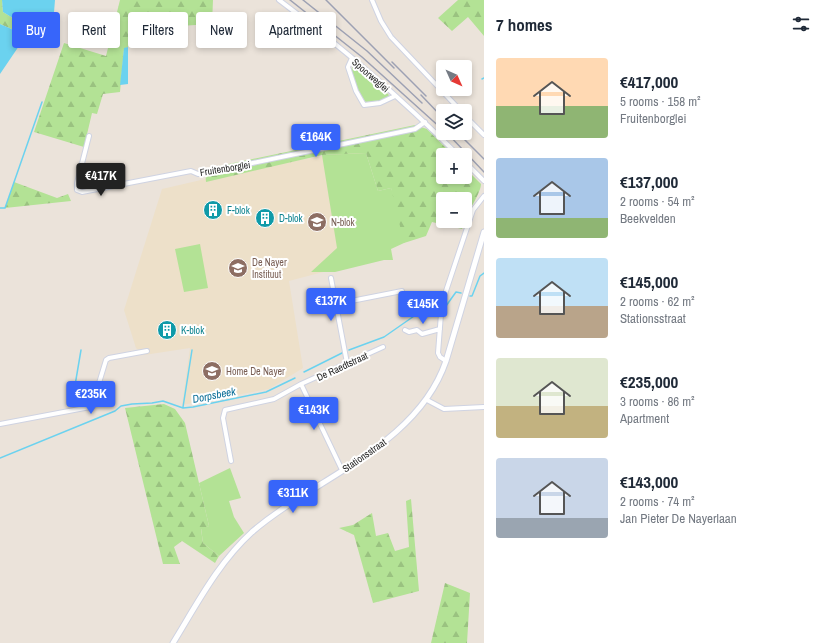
<!DOCTYPE html>
<meta charset="utf-8">
<style>
:root{--surface:#fff;--page:#f6f6f7;--text:#1f2937;--muted:#747a83;--accent:#3765fa}
body{margin:0;font-family:"Archivo Narrow",sans-serif;background:var(--page);color:var(--text);height:100vh;display:flex;flex-direction:column;font-size:15px;white-space:nowrap}
*{box-sizing:border-box;margin:0}
p{font-size:13px;color:var(--muted)}
.icon{flex:none;width:22px;height:22px;fill:none;stroke:currentColor;stroke-width:2;stroke-linecap:round;stroke-linejoin:round}
.map{position:relative;flex:1;overflow:hidden}
.side{display:flex;flex-direction:column;background:var(--surface);width:340px}
.side>*{flex:none}
.hud{position:absolute;left:12px;top:12px;width:380px;height:36px;display:flex;gap:8px}
.needle{width:26px;rotate:135deg}
.controls{position:absolute;left:436px;top:60px;display:grid;gap:8px}
.controls a{display:grid;place-items:center;width:36px;height:36px;border-radius:4px;background:var(--surface);box-shadow:0 2px 6px #0003;font-size:20px}
.price{position:absolute;translate:-50% -34px;padding:0 9px;border-radius:4px;background:var(--accent);color:#fff;font-size:13px;line-height:26px;filter:drop-shadow(0 1px 2px #0008)}
.price::after{content:'';position:absolute;left:50%;top:24px;width:12px;height:9px;margin-left:-6px;background:inherit;clip-path:polygon(0 0,100% 0,50% 100%)}
.price.current{background:#222;color:#fff}
ul{padding:0;list-style:none}
li{display:flex;align-items:center;gap:12px;height:100px;padding:0 12px}
li span{display:grid;place-items:center;flex:none;width:112px;height:80px;border-radius:4px;color:#555}
li>.icon{margin-inline-start:auto}
span .icon{width:48px;height:48px;fill:#fffc;stroke-width:1}
li b{font-size:17px}
h2{display:flex;justify-content:space-between;align-items:center;height:48px;padding:0 12px;font-size:17px}
.chip{padding:0 14px;border-radius:4px;background:var(--surface);box-shadow:0 2px 6px #0003;font-size:14px;line-height:36px}
.chip.current{background:var(--accent);color:#fff}
main{display:flex;flex:1;min-height:0}
.map>svg:first-child{display:block}
.education{fill:#ede0c9}
.grass{fill:#b3e295}
.forest{fill:url(#forest-firs)}
.water{fill:#6bd2ef}
.lines{fill:none;stroke-linecap:round;stroke-linejoin:round}
.stream{stroke:#6bd2ef;stroke-width:1.5}
.minor-casing{stroke:#cfd3e2;stroke-width:6}
.tertiary-casing{stroke:#cfd3e2;stroke-width:7}
.minor{stroke:#fff;stroke-width:4}
.tertiary{stroke:#fff;stroke-width:5}
.rail{stroke:#9da1b3;stroke-width:1.5}
.labels{text-anchor:middle;stroke-width:4;stroke-linejoin:round;paint-order:stroke}
.street-label{font-size:10px;fill:#282828;stroke:#fff}
.culture-label{font-size:10px;fill:#0d838f;stroke:#fff;text-anchor:start}
.education-label{font-size:10px;fill:#785e54;stroke:#fff;text-anchor:start}
.water-label{font-size:11px;font-style:italic;fill:#0c6f98;stroke:#fff}
</style>
<main>
<div class="map">
<svg width="484" height="643" viewBox="0 0 484 643">
<defs>
<pattern id="forest-firs" width="22" height="20" patternUnits="userSpaceOnUse"><rect width="22" height="20" fill="#b3e295"/><path d="M5 1l3.5 6h-7zM16 11l3.5 6h-7z" fill="#9ac280"/></pattern>
</defs>
<rect width="100%" height="100%" fill="#ebe3da"/>
<path class="education" d="M364 149 380 202 388 255 289 281 303 368 269 389 182 405 190 348 144 355 136 348 124 310 162 189 253 168Z"/>
<path class="grass" d="M353 63 389 95 387 99 380 101 365 102 358 90 351 69 354 66Z
M366 153 378 191 391 188 409 237 404 243 391 249 393 260H384L335 272H311L337 248 322 155Z
M200 244 208 288 184 292 175 249Z
M230 468 241 498 229 501 234 517 244 533 219 556 203 543 201 528 209 526 199 483Z"/>
<path class="forest" d="M0 0H2L3 12 21 23 16 31 0 24Z
M120 0H213L212 24 130 29 128 47 124 49 120 92 103 94 97 114 92 113 84 147 34 132 64 43 106 56Z
M458 0H484V36L468 17 452 31 438 18Z
M415 125 427 129 453 155H443V177H465V168L481 184C481 192 469 210 465 220V199H443V221H465L462 229 432 222 426 236 404 243 391 188 378 191 366 153 322 155 206 182 205 169Z
M14 182 57 198 68 194 71 201 5 208Z
M164 404 175 409 185 423 209 526 201 529 203 543 219 556 215 563 182 541 174 547 180 564H163L125 408Z
M411 499 419 591 373 603 354 535 339 528 353 525 372 513 376 536 388 533 395 551 409 547 406 501Z
M445 583 470 593 467 643H431Z"/>
<path class="water" d="M2 0H55L53 25 45 30 21 23 3 12Z
M0 24C11 29 19 30 21 43L0 74Z
M128 47V84L120 85 124 48Z"/>
<g class="lines">
<path class="stream" d="M482 79 484 78
M0 208H5L42 102
M470 296H472L480 276 484 273
M446 306 456 292 461 293
M349 350 384 337 417 314 439 310
M304 372 342 353
M72 403 81 350
M183 407 192 350
M0 458 115 411 121 406 132 404 152 403 163 401 183 408 193 407 266 392 295 378"/>
<defs>
<path id="minor" d="M279 0C342 47 403 100 458 155
M372 0 381 21 391 37 461 111
M352 58 348 67 356 91 364 105 380 103 395 96
M465 116 484 135
M89 136 77 183V190L82 192 191 171 198 174 205 173 415 129 425 122
M465 162 484 181
M331 278 347 363
M336 304 402 291
M405 330 409 332 417 330 422 334 440 329
M446 361 440 357 438 353 441 314 443 300 473 210 484 196
M301 384 342 470
M427 400 444 409 484 407
M0 424 90 407 92 406 106 360 109 358 147 351
M231 461 223 418 225 410 274 399 301 384 383 347"/>
<path id="tertiary" d="M173 643C197 604 218 563 252 532 316 477 417 446 446 361L484 232"/>
</defs>
<use href="#minor" class="minor-casing"/>
<use href="#tertiary" class="tertiary-casing"/>
<use href="#minor" class="minor"/>
<use href="#tertiary" class="tertiary"/>
<path class="rail" d="M290 0 362 57 443 130
M303 0 367 51 422 103
M326 0 394 68
M392 62 426 96
M421 95 443 118
M447 133 484 172
M458 133 484 159"/>
</g>
<defs>
<symbol id="building-disc" viewBox="-11 -11 22 22"><circle r="9.5" fill="#0f9aa8" stroke="#fff"/><path d="M-4-6H4V6H1V3H-1V6H-4ZM-2.5-4.3h1.7v1.8h-1.7ZM.8-4.3h1.7v1.8H.8ZM-2.5-1h1.7V.8h-1.7ZM.8-1h1.7V.8H.8Z" fill="#fff"/></symbol>
<symbol id="university-disc" viewBox="-11 -11 22 22"><circle r="9.5" fill="#8d6e63" stroke="#fff"/><path d="M0-5L7-2L0 1L-7-2ZM-4 1L0 2.5L4 1V4Q0 6-4 4Z" fill="#fff"/></symbol>
</defs>
<g fill-rule="evenodd">
<use href="#building-disc" x="202" y="199" width="22" height="22"/>
<use href="#building-disc" x="254" y="207" width="22" height="22"/>
<use href="#university-disc" x="306" y="211" width="22" height="22"/>
<use href="#university-disc" x="227" y="257" width="22" height="22"/>
<use href="#building-disc" x="156" y="319" width="22" height="22"/>
<use href="#university-disc" x="201" y="360" width="22" height="22"/>
</g>
<g class="labels">
<g class="street-label">
<text transform="translate(371 75) rotate(41)" y="4">Spoorweglei</text>
<text transform="translate(225 168) rotate(-9)" y="4">Fruitenborglei</text>
<text transform="translate(342 366) rotate(-25)" y="4">De Raedtstraat</text>
<text transform="translate(364 455) rotate(-35)" y="4">Stationsstraat</text>
</g>
<g class="culture-label">
<text x="227" y="214">F-blok</text>
<text x="279" y="222">D-blok</text>
<text x="181" y="334">K-blok</text>
</g>
<g class="education-label">
<text x="331" y="226">N-blok</text>
<text x="252" y="266">De Nayer<tspan x="252" dy="12">Instituut</tspan></text>
<text x="226" y="375">Home De Nayer</text>
</g>
<g class="water-label">
<text transform="translate(214 395) rotate(-11)" y="4">Dorpsbeek</text>
</g>
</g>
</svg>
<div class="controls">
<a><svg class="needle" viewBox="-14 -14 28 28"><path d="M0-13l5 13h-10z" fill="#e53935"/><path d="M0 13l5-13h-10z" fill="#747a83"/></svg></a>
<a><svg class="icon" aria-label="layers" viewBox="0 0 24 24"><path d="M12 4l9 5-9 5-9-5zM3 14l9 5 9-5"/></svg></a>
<a>+</a>
<a>−</a>
</div>
<b class="price" style="left:316px;top:158px">€164K</b>
<b class="price current" style="left:101px;top:197px">€417K</b>
<b class="price" style="left:331px;top:322px">€137K</b>
<b class="price" style="left:423px;top:325px">€145K</b>
<b class="price" style="left:91px;top:415px">€235K</b>
<b class="price" style="left:314px;top:431px">€143K</b>
<b class="price" style="left:293px;top:514px">€311K</b>
<div class="hud">
<a class="chip current">Buy</a>
<a class="chip">Rent</a>
<a class="chip">Filters</a>
<a class="chip">New</a>
<a class="chip">Apartment</a>
</div>
</div>
<section class="side">
<h2>7 homes<svg class="icon" aria-label="filters" viewBox="0 0 24 24"><path d="M4 7h16M4 17h16"/><circle cx="9" cy="7" r="2"/><circle cx="15" cy="17" r="2"/></svg></h2>
<ul>
<li><span style="background:linear-gradient(#ffd9b3 60%,#8fb573 0)"><svg class="icon" aria-label="home" viewBox="0 0 24 24"><path d="M3 11l9-7 9 7M6 9v11h12V9"/></svg></span><div><b>€417,000</b><p>5 rooms · 158 m²</p><p>Fruitenborglei</p></div></li>
<li><span style="background:linear-gradient(#a9c7e8 75%,#8fb573 0)"><svg class="icon" aria-label="home" viewBox="0 0 24 24"><path d="M3 11l9-7 9 7M6 9v11h12V9"/></svg></span><div><b>€137,000</b><p>2 rooms · 54 m²</p><p>Beekvelden</p></div></li>
<li><span style="background:linear-gradient(#bfe0f5 60%,#b9a48a 0)"><svg class="icon" aria-label="home" viewBox="0 0 24 24"><path d="M3 11l9-7 9 7M6 9v11h12V9"/></svg></span><div><b>€145,000</b><p>2 rooms · 62 m²</p><p>Stationsstraat</p></div></li>
<li><span style="background:linear-gradient(#dfe7d0 60%,#c2b280 0)"><svg class="icon" aria-label="home" viewBox="0 0 24 24"><path d="M3 11l9-7 9 7M6 9v11h12V9"/></svg></span><div><b>€235,000</b><p>3 rooms · 86 m²</p><p>Apartment</p></div></li>
<li><span style="background:linear-gradient(#c9d6e8 75%,#9aa5b1 0)"><svg class="icon" aria-label="home" viewBox="0 0 24 24"><path d="M3 11l9-7 9 7M6 9v11h12V9"/></svg></span><div><b>€143,000</b><p>2 rooms · 74 m²</p><p>Jan Pieter De Nayerlaan</p></div></li>
</ul>
</section>
</main>
